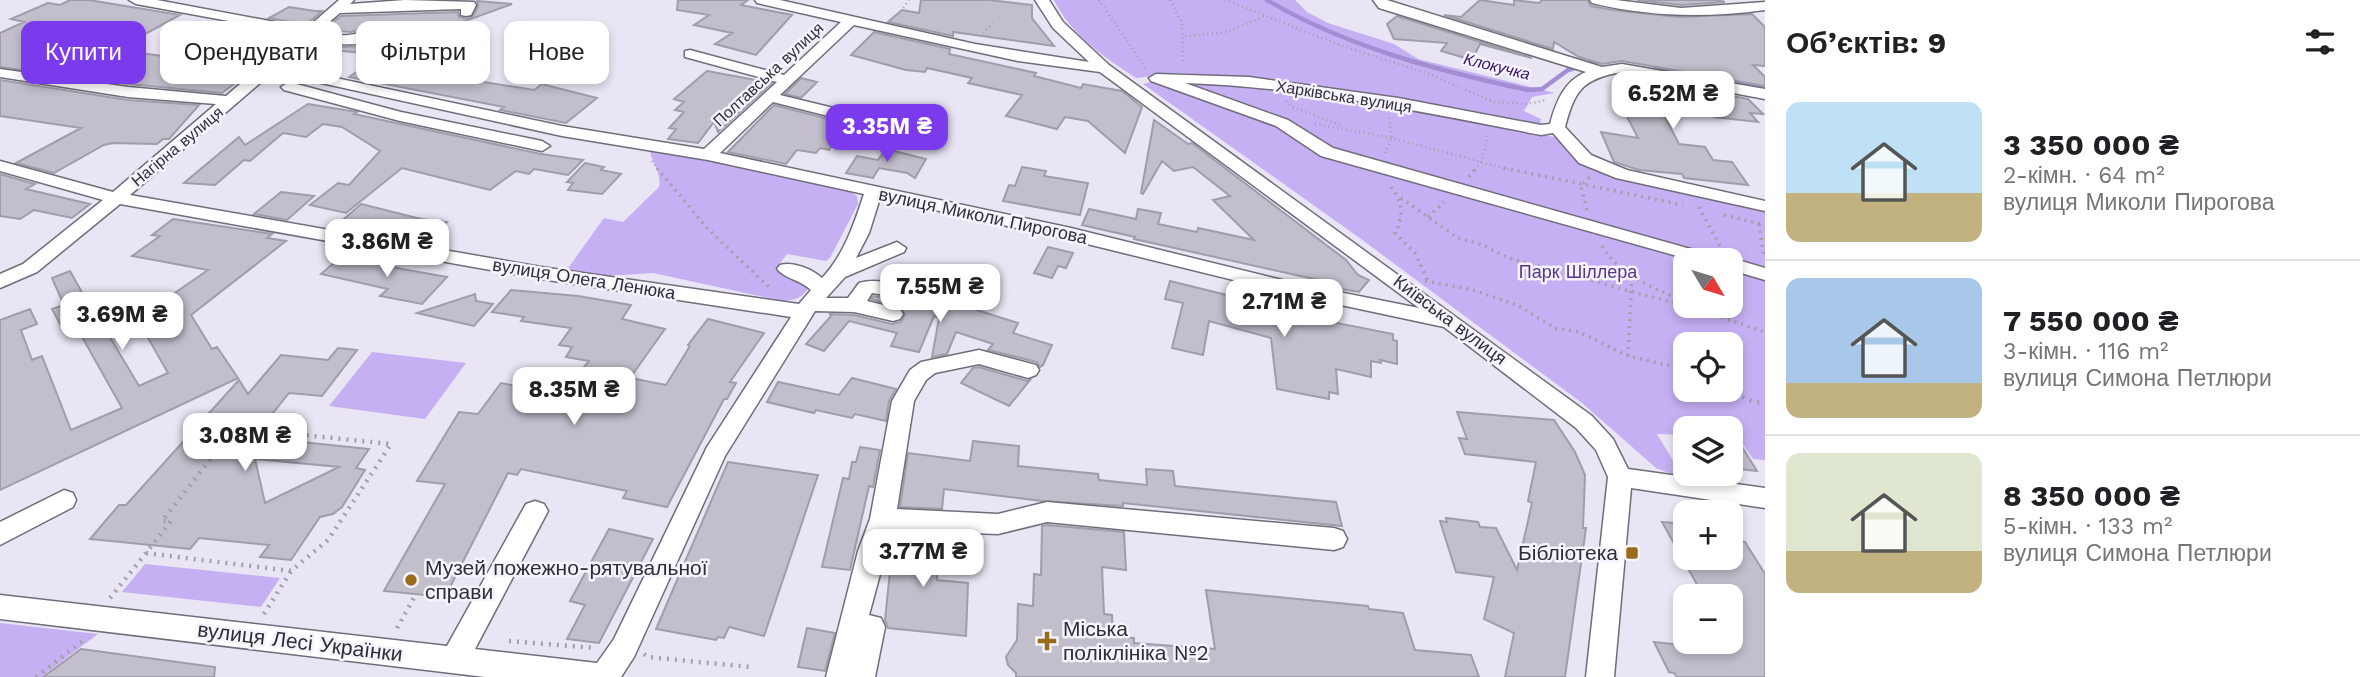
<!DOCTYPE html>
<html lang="uk">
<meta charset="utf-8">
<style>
:root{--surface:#fff;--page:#f6f6f6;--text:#202124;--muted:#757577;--line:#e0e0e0;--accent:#7c3aed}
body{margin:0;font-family:"Work Sans",sans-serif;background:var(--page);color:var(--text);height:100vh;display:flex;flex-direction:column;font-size:26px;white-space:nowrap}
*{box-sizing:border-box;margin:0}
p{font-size:23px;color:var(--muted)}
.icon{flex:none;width:38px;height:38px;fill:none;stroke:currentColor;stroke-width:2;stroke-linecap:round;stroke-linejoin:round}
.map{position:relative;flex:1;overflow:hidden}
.drawer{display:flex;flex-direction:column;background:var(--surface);width:595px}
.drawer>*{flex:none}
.hud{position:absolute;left:21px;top:21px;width:665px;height:63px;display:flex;gap:14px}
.needle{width:46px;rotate:128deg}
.tools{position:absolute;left:1673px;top:248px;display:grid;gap:14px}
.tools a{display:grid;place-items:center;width:70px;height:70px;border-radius:14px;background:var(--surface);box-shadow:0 4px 10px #0003;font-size:35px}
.price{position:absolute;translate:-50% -60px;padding:0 16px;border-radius:14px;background:#fff;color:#222;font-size:23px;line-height:46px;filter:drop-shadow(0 2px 4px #0008)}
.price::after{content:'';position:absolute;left:50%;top:42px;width:21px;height:16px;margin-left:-10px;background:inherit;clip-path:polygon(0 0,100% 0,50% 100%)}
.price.on{background:var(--accent);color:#fff}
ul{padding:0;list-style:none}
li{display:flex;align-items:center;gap:21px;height:175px;padding:0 21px}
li+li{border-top:2px solid var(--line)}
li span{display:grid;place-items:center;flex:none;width:196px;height:140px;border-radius:14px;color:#555}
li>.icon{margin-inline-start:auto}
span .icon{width:84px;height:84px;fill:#fffc;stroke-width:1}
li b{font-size:30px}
h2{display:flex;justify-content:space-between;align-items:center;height:84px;padding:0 21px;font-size:30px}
.pill{padding:0 24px;border-radius:14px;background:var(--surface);box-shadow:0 4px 10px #0003;font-size:24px;line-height:63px}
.pill.on{background:var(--accent);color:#fff}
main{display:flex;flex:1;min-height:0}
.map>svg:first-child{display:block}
.green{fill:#c6b0f4;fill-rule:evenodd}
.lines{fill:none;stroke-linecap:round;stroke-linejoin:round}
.stream{stroke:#a48dd2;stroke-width:4.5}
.building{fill:#c2becc;stroke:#a09caa;stroke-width:2;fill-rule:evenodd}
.minor-casing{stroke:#706c79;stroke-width:3}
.path-far2{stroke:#a29eaa;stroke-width:2.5;stroke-dasharray:1 3.5;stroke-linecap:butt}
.path-far1{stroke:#a29eaa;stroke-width:3.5;stroke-dasharray:2 5;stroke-linecap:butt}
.path{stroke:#a29eaa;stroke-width:4.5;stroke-dasharray:2 6;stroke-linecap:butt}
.minor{fill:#fff;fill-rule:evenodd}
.poi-dot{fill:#996c1c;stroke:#f6f3ff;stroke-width:2.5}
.labels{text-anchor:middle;stroke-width:5;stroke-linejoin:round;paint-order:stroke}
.far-water-label{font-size:16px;font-style:italic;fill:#371163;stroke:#f6f3ff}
.far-street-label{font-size:16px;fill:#302e34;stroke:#f6f3ff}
.street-label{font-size:18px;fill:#302e34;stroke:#f6f3ff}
.park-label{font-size:18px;fill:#563587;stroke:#f6f3ff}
.near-poi-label{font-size:21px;fill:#302e34;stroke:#f6f3ff;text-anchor:start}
.near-street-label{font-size:21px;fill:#302e34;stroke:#f6f3ff}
</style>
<main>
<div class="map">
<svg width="1765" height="677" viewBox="0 0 1765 677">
<rect width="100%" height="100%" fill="#e9e5f4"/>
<path class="green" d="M1054 0H1295L1307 12 1328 23 1394 44 1418 59 1555 93 1532 97 1524 111 1541 119 1540 125 1249 78 1181 73 1136 78C1104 57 1071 35 1054 0Z
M1215 80 1398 106 1559 138 1582 161 1765 210V460L1753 459 1740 440 1731 439V429H1685V435L1657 434 1684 479 1656 468 1582 403 1361 239 1143 84 1156 81ZM1685 261H1731V306H1685ZM1685 345H1731V390H1685Z
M650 149 713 159 846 189 857 196 858 204 830 258 826 261 787 254 775 270 811 285C803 297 797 300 783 301L653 273 608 276 566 271 604 218 623 222 659 187C662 172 651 163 650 149Z
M372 352 466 363 425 419 329 406Z
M145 564 280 578 261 607 122 592Z
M0 623 98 634 41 677H0Z"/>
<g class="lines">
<path class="stream" d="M1267 0C1346 47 1439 71 1528 90L1542 89 1568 70 1600 60
M1655 66 1696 77 1765 88"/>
</g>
<path class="building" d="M70 0H89L180 15 116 50 255 68 222 93 128 84 0 67V33L24 22 11 19 48 3 60 5Z
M678 0H748L741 5 792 15 756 55 715 44 732 33 694 25 709 15 677 10Z
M921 0H989L1032 5V18L1054 46 953 32V36L888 22 902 10 919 13Z
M1480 0 1514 5V0L1539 3 1542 0H1587L1591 6 1613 10 1678 17 1752 14 1765 27V66L1753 65 1765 77V86L1622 61 1602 64 1579 57 1554 42 1553 49 1444 15 1461 17Z
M1637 0H1718L1725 2 1681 5Z
M477 1 512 4 416 39 442 44 433 51 456 54 454 56 471 59 466 62 483 65 465 79 534 90 542 84 597 98 566 123 500 110 504 107 349 77 389 51 363 53 331 50 325 55 311 56 313 48 305 47 311 42 341 47 364 46 384 39 394 30 383 23 351 32 323 30 341 16 458 12 459 17 467 19 473 16 478 6Z
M289 7 315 11H322L306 25 269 18Z
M1397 16 1532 58 1480 44 1472 60 1441 51 1447 43 1394 39 1387 24Z
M252 28 293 36 284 43 239 36Z
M874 32 950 49 949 54 1036 73 1034 76 1081 88 1083 84 1122 91 1142 107 1125 153 1088 121 1065 117 1057 129 1006 116 1022 95 968 83 972 78 927 68 925 72 906 70 851 55Z
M707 71 772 83 718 132 714 122 698 143 668 139 676 129 669 128 684 112 675 110 684 102 674 99Z
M1622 75 1748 99 1763 114 1750 113 1758 122 1714 117 1706 109 1658 103 1679 144 1705 147 1713 160 1732 162 1748 185 1684 178 1682 174 1639 170 1614 162 1601 132 1638 138 1619 101 1632 102 1617 76Z
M801 78 817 82 801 98 785 94Z
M0 80 128 100 199 105 169 139H163L157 144 113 143 104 145 54 173 16 163 81 128 0 116Z
M308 104 351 111 357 112 354 114 541 154 583 160 568 175 534 169 529 174 516 171 490 190 402 168 346 213 310 205 338 183 349 185 380 151 342 127 323 124 306 137 283 133 250 161 244 160 215 185 184 183 239 137 245 145Z
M774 105 840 122 829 133 840 135 829 150 820 148 816 153 797 150 786 164 728 152Z
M1154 120 1188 144 1192 143 1346 260 1358 275 1369 280 1359 292 1335 288 1323 281 1134 239 1135 237 1082 225 1089 209 1136 219 1138 209 1161 213 1158 224 1197 232 1198 228 1254 240 1213 200 1230 196 1193 167 1174 171 1162 161 1143 194 1141 193Z
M886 149 926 159 915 178 907 173 879 168 873 178 846 173 857 156 878 160Z
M585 163 604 167 601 170 621 174 602 194 568 190 573 183 567 182Z
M1022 167 1046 171 1044 176 1088 183 1080 215 1003 201 1009 185 1015 186Z
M0 174 35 184 26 189 90 204 72 218 34 210 20 219 0 216Z
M281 192 314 196 287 220 254 214Z
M361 204 421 219 447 222 432 238 337 225Z
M173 219 272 234 267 238 286 241 191 315 212 349 217 347 238 378 0 490V320L30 309 37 324 21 330 32 360 42 356 71 430 122 408 77 328 65 333 52 309 64 305 52 278 70 271 103 330 105 329 139 386 168 373 136 317 150 310 208 270 132 256 160 236 152 235Z
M1048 247 1073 253 1066 268 1058 266 1052 278 1034 273Z
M342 256 402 269 447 277 422 304 380 296 388 289 321 274Z
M902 276 967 288 961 305 1018 323 1013 333 1052 345 1043 365 1040 367 1037 362 988 350 993 344 956 332 947 354 932 357 939 318 934 316 919 352 891 346 897 333 849 321 824 351 806 344 832 315 829 314 854 315 892 324 901 322 905 315 902 308 871 299 873 296 908 302 917 299 920 294 917 287 899 282Z
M1170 281 1243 299 1276 311 1393 334V340L1397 341V364L1380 360 1381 363 1371 361V377L1336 369 1338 394 1329 392V399L1277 389 1271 338 1209 321 1203 355 1172 348 1183 303 1165 299Z
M511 290 578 296 631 305 622 319 665 329 630 378 666 385 690 346 688 345 708 319 764 333 730 382 736 383 727 399H724L667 507 623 498 627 491 521 469 517 475 508 473 445 597 384 591 445 484 417 481 459 412 478 414 501 383 561 395 589 361 566 357 572 347 559 345 571 328 521 321 524 317 492 312Z
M475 294 476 301 493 304 474 326 417 313Z
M338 348 357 350 322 396 289 393 254 437 369 449 356 468 365 470 342 507 333 514 320 517 291 560 260 557 269 545 199 538 190 549 90 539 119 505H126L239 380 248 394 281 355 328 360ZM255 459 339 467 265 503Z
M979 367 1027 381 1030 380 1009 406 961 383 973 368Z
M852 378 896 389 889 401 886 421 855 414 852 418 816 410 814 413 767 402 778 382 839 395Z
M1457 412 1554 420 1575 452 1585 475 1583 528H1586L1565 677H1505L1514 633 1484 619 1494 577 1456 572 1440 521 1447 522 1446 518 1478 522 1480 527 1496 528 1517 570 1532 503 1528 501 1536 462 1465 454 1459 438 1467 439Z
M1731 429 1757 471 1731 468Z
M973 441 1019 446 1018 466 1098 474 1099 480 1147 485 1146 469 1173 471 1175 486 1336 502 1342 526 1123 503V506L1042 501 944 489 942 509 900 507 908 453 970 461Z
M860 447 880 450 873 487 869 486 850 570 822 567 843 478 849 479 852 462H856Z
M728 462 818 475 764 636 729 627 724 638 718 637 716 640 656 629Z
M1662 522 1685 524V558H1731V541L1745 542 1765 574V677H1677L1674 673 1669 672 1654 642 1735 651 1731 644V597H1704Z
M1047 525 1124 532 1126 570 1102 567 1104 614 1112 615 1113 635 1134 638V643L1215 649 1206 590 1368 606 1369 609 1403 613 1415 650 1471 655 1479 677H1016V673L1008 665 1006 657 1017 640 1018 604 1033 606 1034 574 1041 575 1042 526Z
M609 529 653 539 599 643 567 639 585 605 570 601Z
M894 533 939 534 937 580 968 583 966 636 888 628 885 620Z
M807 628 835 633 825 671 798 667Z
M81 649 215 667 214 677H43Z"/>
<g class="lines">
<defs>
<path id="minor" d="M129 0H157L307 28 339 0H354L350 4 405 0 474 2 476 5 471 15 466 16 461 15V9L340 13 317 32C349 39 355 34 384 26L391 30C371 50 335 45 310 39L276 68 303 71 562 126 704 149 777 82 685 57V51L690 50 784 75 841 22 757 3 755 0H780L975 44 1089 62 1053 28 1035 0H1049L1063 22 1109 65 1592 416 1613 439 1628 469 1765 488V508L1631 488 1614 677H1586L1608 477 1596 450 1576 428 1444 327 1294 295 1071 240 880 198 869 233 856 258 897 242 906 248 904 252 845 277 826 298H848L859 283C877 278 897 284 915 288L918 293 915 298 908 299 872 293 867 301 900 309 903 314 900 319 893 321 854 312 815 311 725 456 634 657 621 677H485L0 619V595L447 646 526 504 535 501 544 504 548 511 475 649 597 663 614 639 707 447 791 317 541 279 120 204 37 272 0 288V274L23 264 103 200 0 171V161L113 192 216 104 128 97 0 77V69L128 87 226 96 299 34 136 4ZM854 25 1018 61 1100 72 1419 308 1294 283 1071 228 720 153 773 102 840 119 846 117 848 114 846 111 780 95ZM267 77 303 79 562 136 708 160 864 194C854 224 844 255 822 278 812 269 793 261 780 265L777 269C785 279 801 280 811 290L799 304 541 267 130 195Z
M1373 0H1387L1602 67 1622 64 1765 89V99L1622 72C1582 79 1575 90 1565 127L1591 155 1627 170 1765 201V211L1616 178 1579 163 1553 133 1541 135C1423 112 1305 87 1185 83L1288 120 1333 148 1726 259 1731 258 1765 268V280L1731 270V261H1695L1321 156 1276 126 1151 81 1149 78 1156 74 1249 77 1398 98 1541 125 1550 124C1556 102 1564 81 1586 72L1379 8Z
M1590 0H1616L1681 8 1765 2V10C1706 18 1650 17 1592 3Z
M289 82 401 112 542 141 550 146 542 151 400 121 284 90 281 87Z
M979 350 1036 365 1039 370 1036 375 1028 378 979 364 935 373 926 380 914 401 897 509 998 514 1047 502 1334 528 1343 531 1347 539 1343 547 1334 550 1047 522 998 534 892 530 869 615 881 618 885 627 875 677H826L858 551 870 519 892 401 910 370 921 362Z
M64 490 73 493 76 500 73 507 0 545V522Z"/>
</defs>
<use href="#minor" class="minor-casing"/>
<path class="path-far2" d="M1099 0 1146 69
M1170 0 1182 23 1183 64
M1225 0 1343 46 1429 74 1494 102 1527 104 1547 100
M898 15 909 0
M980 36 993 23
M1185 36 1227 32 1267 15
M1286 101 1293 107 1343 126
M1315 124 1392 138 1511 170
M1385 153 1392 138 1389 117
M652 161 658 170
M1475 170 1482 160 1488 134"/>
<path class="path-far1" d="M657 168 707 228 770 288
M1504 168 1683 205
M1469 177 1476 168
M1391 187C1403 202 1404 216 1395 233L1415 253 1428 281
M1401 198 1458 238 1483 245 1509 258 1685 306
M1699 207 1720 246
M1587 210 1581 186 1590 177
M1724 215 1765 225
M1428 217 1444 202
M1759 224 1764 256
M1602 246C1620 277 1654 287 1685 302
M1425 281 1473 290 1517 305 1555 328 1579 332 1628 356 1685 369
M1688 306 1765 332
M1725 318 1727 306
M1628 356 1632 276"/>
<path class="path" d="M1728 390 1753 402 1765 403
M235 428 391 444 328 540 291 571 146 553 171 521H162Z
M110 598 146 553
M264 614 291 571
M397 628 416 594
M509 641 596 648
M644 654 648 657 750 667
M36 677 84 640"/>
<use href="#minor" class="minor"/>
</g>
<g class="poi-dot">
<rect x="1625" y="546" width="14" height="14" rx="3.5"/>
<circle cx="411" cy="580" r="7"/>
<path d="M1043.5 630.5h7v7h7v7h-7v7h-7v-7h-7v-7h7z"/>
</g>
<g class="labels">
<g class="far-water-label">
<text transform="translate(1497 66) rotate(14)" y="6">Клокучка</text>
</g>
<g class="far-street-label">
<text transform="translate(768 74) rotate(-43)" y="6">Полтавська вулиця</text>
<text transform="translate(1344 96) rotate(9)" y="6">Харківська вулиця</text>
<text transform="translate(177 146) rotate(-40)" y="6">Нагірна вулиця</text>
</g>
<g class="street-label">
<text transform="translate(983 216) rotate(12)" y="6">вулиця Миколи Пирогова</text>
<text transform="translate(584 279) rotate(9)" y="6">вулиця Олега Ленюка</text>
<text transform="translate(1450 320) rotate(37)" y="6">Київська вулиця</text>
</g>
<g class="park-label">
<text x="1578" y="278">Парк Шіллера</text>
</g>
<g class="near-poi-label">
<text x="1618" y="560" text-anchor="end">Бібліотека</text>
<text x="425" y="575">Музей пожежно-рятувальної<tspan x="425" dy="24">справи</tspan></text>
<text x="1063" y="636">Міська<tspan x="1063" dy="24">поліклініка №2</tspan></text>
</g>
<g class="near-street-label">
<text transform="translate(300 642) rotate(7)" y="7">вулиця Лесі Українки</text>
</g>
</g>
</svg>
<div class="tools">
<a><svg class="needle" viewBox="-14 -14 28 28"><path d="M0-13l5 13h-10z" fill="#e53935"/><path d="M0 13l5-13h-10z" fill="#757577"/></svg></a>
<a><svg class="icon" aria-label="locate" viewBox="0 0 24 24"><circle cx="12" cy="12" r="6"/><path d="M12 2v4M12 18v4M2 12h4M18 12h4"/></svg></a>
<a><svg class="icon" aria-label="layers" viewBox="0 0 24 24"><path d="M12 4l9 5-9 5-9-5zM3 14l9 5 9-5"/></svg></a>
<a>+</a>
<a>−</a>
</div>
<b class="price" style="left:1673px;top:131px">6.52M ₴</b>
<b class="price on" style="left:887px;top:164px">3.35M ₴</b>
<b class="price" style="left:387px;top:279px">3.86M ₴</b>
<b class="price" style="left:940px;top:324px">7.55M ₴</b>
<b class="price" style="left:1284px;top:339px">2.71M ₴</b>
<b class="price" style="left:122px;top:352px">3.69M ₴</b>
<b class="price" style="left:574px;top:427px">8.35M ₴</b>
<b class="price" style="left:245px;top:473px">3.08M ₴</b>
<b class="price" style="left:923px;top:589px">3.77M ₴</b>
<div class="hud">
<a class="pill on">Купити</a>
<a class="pill">Орендувати</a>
<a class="pill">Фільтри</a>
<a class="pill">Нове</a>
</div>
</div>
<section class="drawer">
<h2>Об’єктів: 9<svg class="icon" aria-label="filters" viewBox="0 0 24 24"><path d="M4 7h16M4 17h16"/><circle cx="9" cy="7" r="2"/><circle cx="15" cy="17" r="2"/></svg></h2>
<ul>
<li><span style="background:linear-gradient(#bfe0f5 65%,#c2b280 0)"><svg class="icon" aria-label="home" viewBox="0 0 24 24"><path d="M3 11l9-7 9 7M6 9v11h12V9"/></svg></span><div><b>3 350 000 ₴</b><p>2-кімн. · 64 m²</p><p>вулиця Миколи Пирогова</p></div></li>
<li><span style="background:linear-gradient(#a9c7e8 75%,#c2b280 0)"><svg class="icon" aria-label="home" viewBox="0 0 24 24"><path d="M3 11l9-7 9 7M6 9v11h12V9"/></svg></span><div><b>7 550 000 ₴</b><p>3-кімн. · 116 m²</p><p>вулиця Симона Петлюри</p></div></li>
<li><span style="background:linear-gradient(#dfe7d0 70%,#c2b280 0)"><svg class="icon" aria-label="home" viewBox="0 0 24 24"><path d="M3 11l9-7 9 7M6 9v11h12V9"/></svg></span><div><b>8 350 000 ₴</b><p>5-кімн. · 133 m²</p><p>вулиця Симона Петлюри</p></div></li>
</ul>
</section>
</main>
